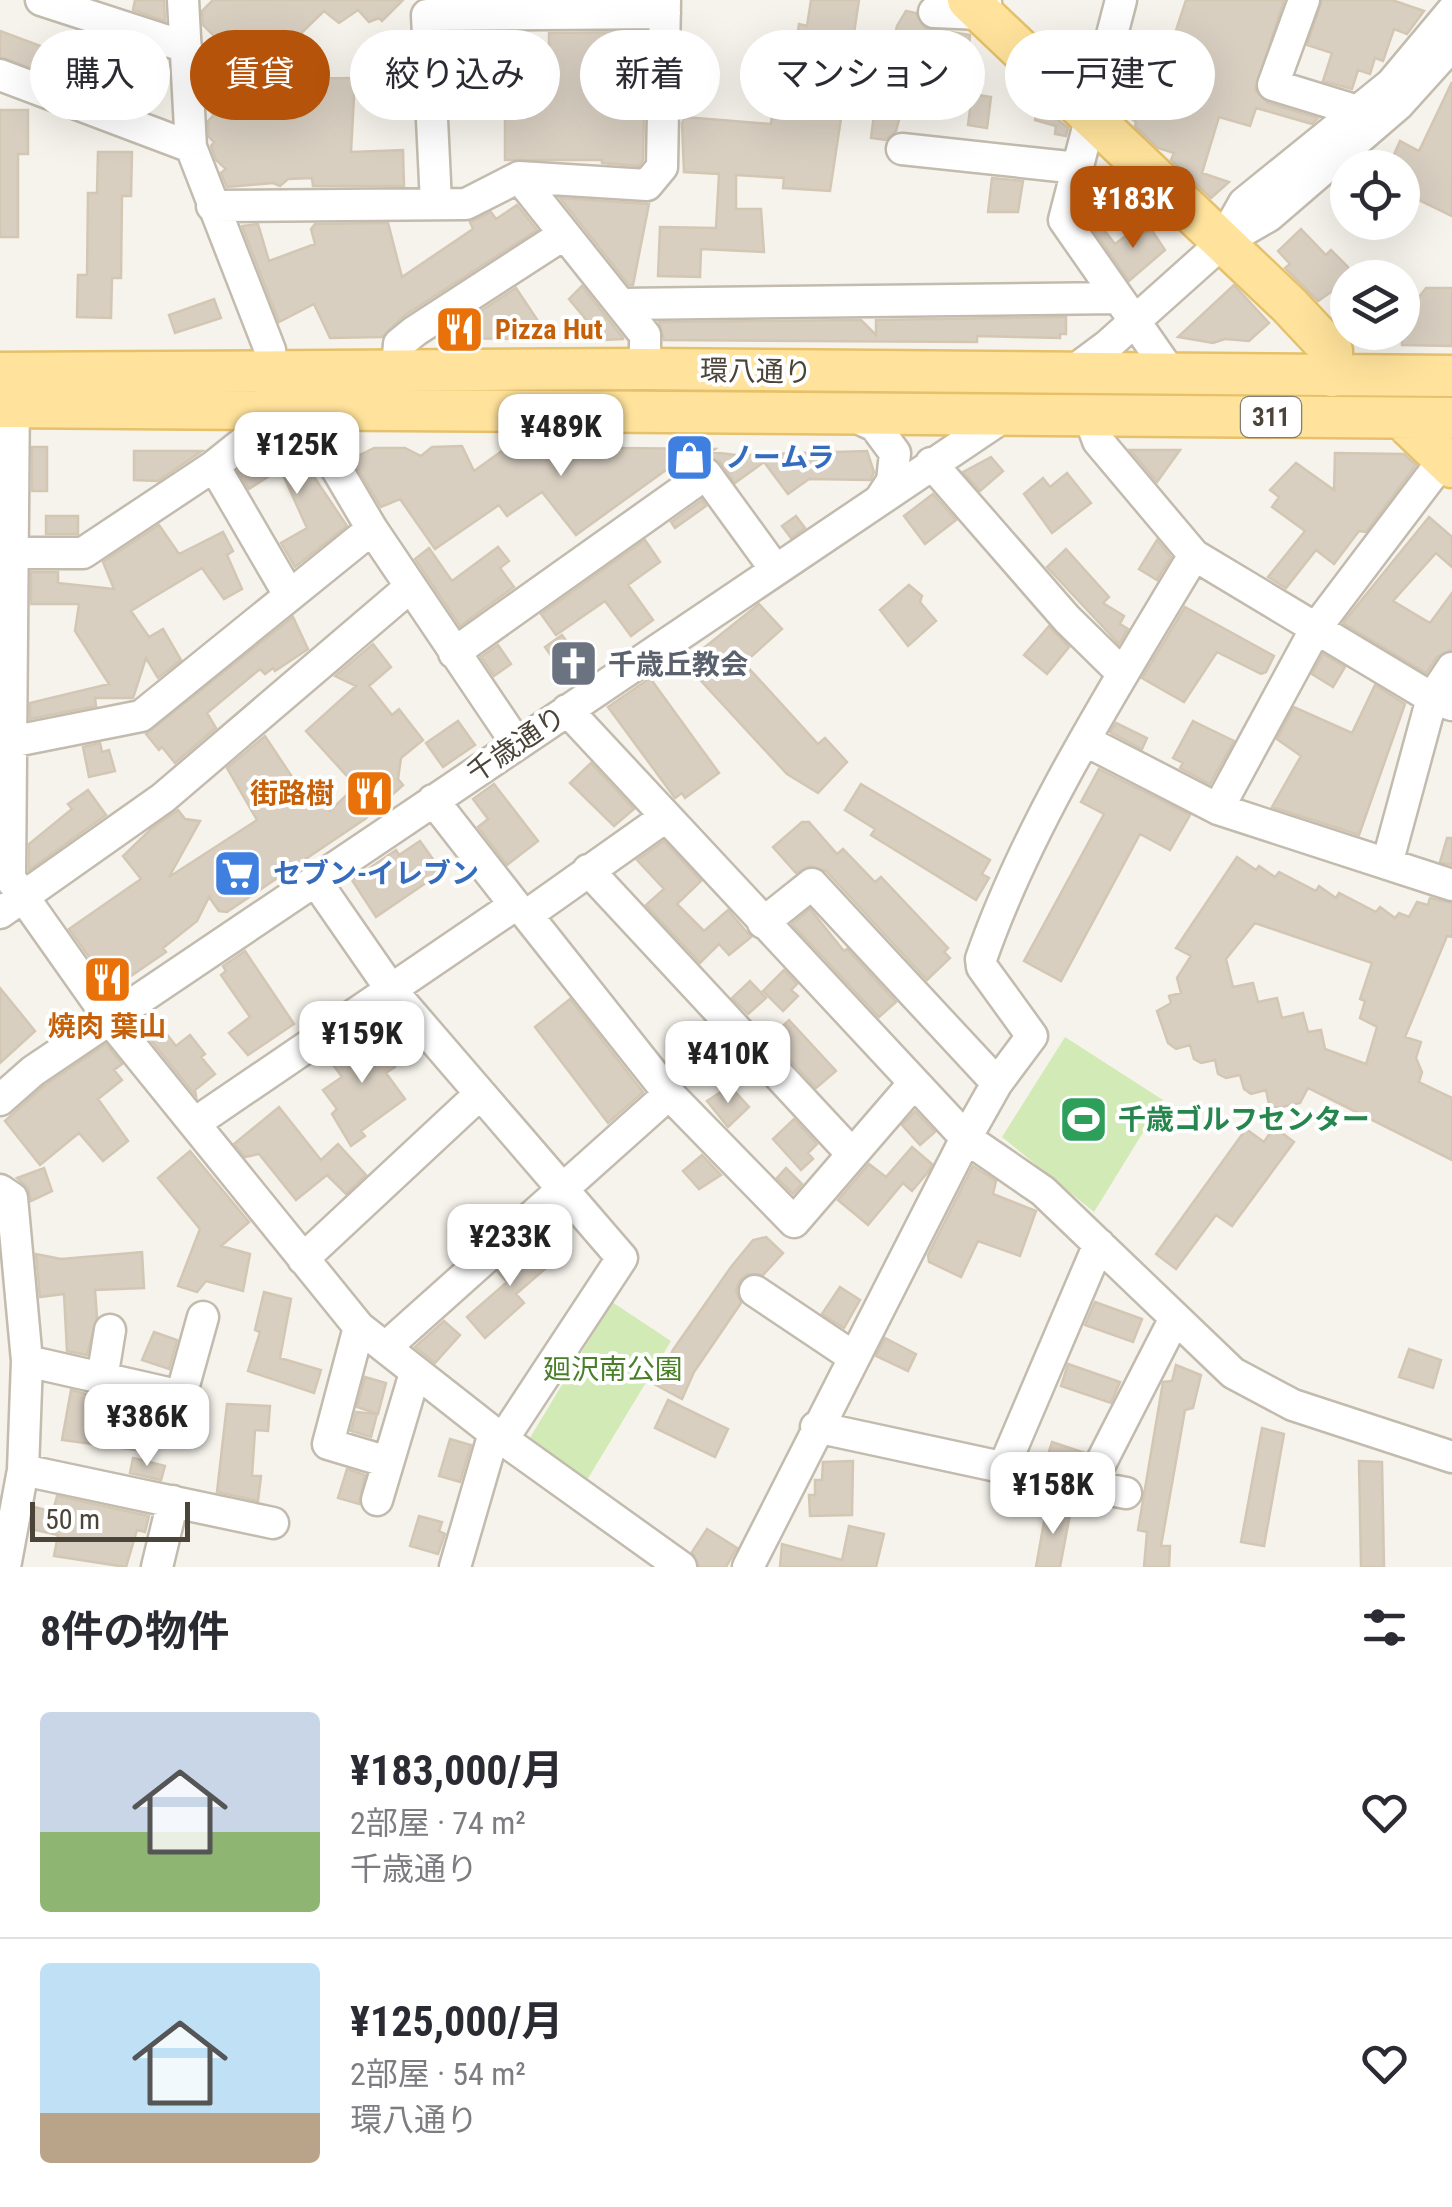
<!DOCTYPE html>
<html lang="ja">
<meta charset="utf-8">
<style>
:root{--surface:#fff;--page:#f2f2f3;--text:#2b2b33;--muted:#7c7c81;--line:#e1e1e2;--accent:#b45309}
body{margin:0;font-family:"Roboto Condensed","Noto Sans JP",sans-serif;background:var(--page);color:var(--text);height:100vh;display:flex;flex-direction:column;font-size:38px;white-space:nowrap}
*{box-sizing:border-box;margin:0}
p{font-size:32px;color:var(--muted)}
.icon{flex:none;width:55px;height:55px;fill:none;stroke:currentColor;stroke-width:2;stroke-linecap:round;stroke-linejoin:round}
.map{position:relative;height:1567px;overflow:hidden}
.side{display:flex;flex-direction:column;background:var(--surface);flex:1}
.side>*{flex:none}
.guide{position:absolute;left:30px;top:30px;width:1392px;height:90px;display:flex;gap:20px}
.controls{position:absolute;left:1330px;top:150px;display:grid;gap:20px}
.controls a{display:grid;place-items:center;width:90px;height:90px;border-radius:50%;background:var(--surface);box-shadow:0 10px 40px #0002;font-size:50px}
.scale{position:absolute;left:30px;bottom:25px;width:160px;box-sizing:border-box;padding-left:10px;border:5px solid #4b4439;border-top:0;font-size:28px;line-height:35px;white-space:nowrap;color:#4b4439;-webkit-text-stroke:8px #fff;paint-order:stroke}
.price{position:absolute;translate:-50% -85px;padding:0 22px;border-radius:20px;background:#fff;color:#222;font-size:32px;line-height:65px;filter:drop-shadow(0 2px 5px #0008)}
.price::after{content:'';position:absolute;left:50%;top:60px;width:30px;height:22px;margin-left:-15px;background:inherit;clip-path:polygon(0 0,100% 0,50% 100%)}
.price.current{background:var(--accent);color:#fff}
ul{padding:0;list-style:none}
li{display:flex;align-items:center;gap:30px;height:250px;padding:0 40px}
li+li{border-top:2px solid var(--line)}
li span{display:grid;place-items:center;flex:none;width:280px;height:200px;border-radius:10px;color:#555}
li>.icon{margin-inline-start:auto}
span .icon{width:120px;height:120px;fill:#fffc;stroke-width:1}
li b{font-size:42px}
h2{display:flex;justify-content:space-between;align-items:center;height:120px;padding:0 40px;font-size:42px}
.tag{padding:0 35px;border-radius:45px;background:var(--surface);box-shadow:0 10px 40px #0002;font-size:35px;line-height:90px}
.tag.current{background:var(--accent);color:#fff}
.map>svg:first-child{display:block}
.green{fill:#d2eab5}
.building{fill:#d8cfc1;stroke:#d3c7b4;stroke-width:2.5;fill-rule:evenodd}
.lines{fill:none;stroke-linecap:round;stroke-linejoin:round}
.minor-casing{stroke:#c2bbae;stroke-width:35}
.major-casing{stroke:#e6c16a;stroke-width:45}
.minor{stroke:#fff;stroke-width:30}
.major{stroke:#ffe39c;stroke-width:40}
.labels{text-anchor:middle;stroke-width:8;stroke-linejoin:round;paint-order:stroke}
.shield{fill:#fff;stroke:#817c74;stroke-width:2.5}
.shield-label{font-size:25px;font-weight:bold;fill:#4b4439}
.food-label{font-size:28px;font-weight:bold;fill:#c56008;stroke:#fff;text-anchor:start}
.street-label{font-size:28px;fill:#4b4439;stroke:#fff}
.shop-label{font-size:28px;font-weight:bold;fill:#366cbe;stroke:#fff;text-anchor:start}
.worship-label{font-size:28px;font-weight:bold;fill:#5b616d;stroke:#fff;text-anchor:start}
.leisure-label{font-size:28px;font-weight:bold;fill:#27864d;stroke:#fff;text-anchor:start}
.park-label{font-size:28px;fill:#4a7f2a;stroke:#fff}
</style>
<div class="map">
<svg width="1452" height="1567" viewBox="0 0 1452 1567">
<rect width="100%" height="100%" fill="#f6f3ec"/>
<path class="green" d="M356 387 974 391 975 394 356 395Z
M1093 391 1452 392V401L1090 396Z
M1065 1037 1163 1100 1094 1212 1002 1137Z
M612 1302 671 1341 581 1490 525 1446Z"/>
<path class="building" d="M135 0H164L165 21 133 10Z
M213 0H403L382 21 379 18 369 22 358 10 339 23 324 11 290 44 295 52 269 79 355 78 351 152 403 150 404 186H313L312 178 288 179 280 186 273 183 227 187 221 173 226 169 216 160 211 146 214 142 209 137 208 121 214 115 208 109 207 95 213 89 206 82 205 68 226 48 203 25 202 11Z
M811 0H859L830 191 783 188 784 178 736 175V209H761L764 252 701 249 700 277 658 276 660 227 716 228 719 174 684 172 682 123 685 117 771 124 774 100 787 102 799 24 807 26Z
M1186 0H1284L1255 90 1268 103 1318 118 1312 124 1256 108 1250 126 1219 117 1202 173 1229 182 1211 198 1171 160 1174 153 1158 148 1135 126 1136 122 1113 105 1119 81 1138 87 1136 93 1177 105 1189 69 1166 61Z
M1322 0H1392L1424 11 1407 34 1394 29 1383 61 1375 58 1370 74 1358 70 1352 89 1323 81 1332 53 1307 45Z
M906 11 916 13 925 28 970 35 965 91 908 86 896 131 886 140 871 138 876 99H880L897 26Z
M0 31 86 63 78 85 0 57Z
M646 32 637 36 644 113 643 160 639 166 602 163V160H505V109H494L493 74 549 73V33Z
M468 35 472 75 449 83 447 37Z
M1452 82V216L1402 192V168H1388L1400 141 1419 151Z
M972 94 991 97 987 128 968 125Z
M1038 103 1068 128 1066 136 1055 134 1056 126 1035 120Z
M0 110H28V154H18V237H0Z
M98 152H132L131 196H122L121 278H112L111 318 77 317 78 275H87L88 193H97Z
M992 178 1023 181 1018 212H988Z
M560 198 649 204 633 285H629Z
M517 205 537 230 405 315 382 337 330 338 314 304 279 322 242 226 258 224 269 261 315 244 311 229 315 224 388 223 402 277 473 229 470 222 491 212 496 219Z
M1101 226 1115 244 1127 235 1130 239 1143 228 1146 232 1151 229 1165 250 1129 281 1095 232Z
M1301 229 1326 255 1331 250 1348 267V280L1318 301 1285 268 1290 264 1278 251Z
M1234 285 1269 323 1249 341 1225 339 1213 343 1178 337Z
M582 286 623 338V339L603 340 569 299Z
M516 288 544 330 533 339 439 338Z
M1426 288H1452V346L1402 345V319Z
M214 299 221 318 175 333 169 315Z
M1066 317V334H1060V338L977 336V342L664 340 659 322 861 320 876 335V320Z
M276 438 290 441 347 526 295 567 281 543 307 528 284 477 277 471 249 489 238 471Z
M462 446 474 471 506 448H617L715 449 711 452 736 455 867 451 874 472 871 480 809 479 788 494 764 462 735 483 720 462 703 456 670 476 666 470 576 535 542 492 507 516 499 505 435 549 400 499 381 507 352 459 374 448H405L421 456 432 447Z
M32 447H47V491H32Z
M1130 450H1180L1157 482Z
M134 451H202L158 481 134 480Z
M1335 453 1404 454 1416 465 1366 532 1359 531 1334 564 1316 550 1286 588 1268 577 1305 531 1272 507 1279 497 1270 490 1296 463 1334 490Z
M991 457 1003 471 980 491 963 472Z
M1067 473 1091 503 1052 533 1024 494 1043 478 1050 487Z
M933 494 956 520 925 544 904 516Z
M702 500 706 506 675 528 671 522Z
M46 516H78V534H46Z
M796 516 805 528 791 538 782 526Z
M1429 517 1452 537V567L1436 553 1393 601 1430 623 1452 593V649L1437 657 1426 673 1343 623Z
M159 525 179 554 223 532 233 551 227 555 242 589 224 599 202 568 152 598 131 611 149 637 163 629 181 660 158 678 146 658 133 698H95L96 706 30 719V703L109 684 75 631 79 604H31V572H58V583L114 589 103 562Z
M645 540 660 562 628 585 653 620 631 636 605 601 556 635 541 614Z
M1157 540 1171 557 1157 580 1139 569Z
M498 547 509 561 500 568 514 587 460 626 415 559 429 548 452 581Z
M1066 549 1109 597 1103 603 1124 616 1120 624 1128 629 1119 644 1047 567Z
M909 585 922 596 920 602 936 621 908 646 880 610Z
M759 604 782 629 744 663 818 744 825 738 847 762 818 793 787 774 690 669 695 665 690 659Z
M1185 607 1274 656 1266 672 1261 674 1217 652 1184 702 1142 678Z
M293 617 308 649 275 671 273 668 265 674 260 669 207 713 216 728 175 763 162 747 159 750 146 734Z
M1049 626 1069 647 1047 674 1024 655Z
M562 635 585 667 568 680 545 647Z
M373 644 391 667 369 686 392 715 399 709 423 740 401 758 398 779 403 785 365 819 227 912 219 911 209 897 197 921 163 948 166 952 112 989 69 929 141 879 123 856 151 829 178 810 185 819 200 821 169 877 257 820 227 768 265 736 304 795 315 787 330 811 356 786 306 731 356 686 335 676Z
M498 645 511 664 494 676 481 657Z
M1323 654 1345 667 1333 687 1312 674Z
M650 678 719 773 685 798 682 793 675 798 608 707Z
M1375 685 1405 704 1359 835 1272 807 1301 756 1277 739 1294 707 1352 733Z
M458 721 475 745 443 767 426 743Z
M1193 721 1234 741 1210 784 1180 768 1183 763 1173 758Z
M1116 723 1147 738 1142 749 1110 732Z
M100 743 102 752 109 750 115 771 89 777 83 747Z
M591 763 634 809 614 826 570 783Z
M1099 769 1190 815 1170 850 1140 834 1061 981 1024 961 1104 814 1081 802Z
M494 784 538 841 507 865 478 827 488 819 473 799Z
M861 784 990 860 982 874 989 878 976 900 871 835 875 829 845 810Z
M88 790 106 815 29 870V844L72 809 68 804Z
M802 822H809L837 854 843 849 875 882 881 877 948 948 944 952 950 958 927 980 826 871 810 866 796 873 773 847Z
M1447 838H1452V865L1440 862Z
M420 841 442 872 376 917 352 880 396 850 399 855Z
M664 841 701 881 677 904 704 931 728 910 751 937 729 955 719 944 700 963 646 905 664 889 637 860Z
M1237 857 1256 870 1259 866 1275 877 1279 872 1316 891 1319 886 1336 898 1339 893 1376 912 1380 907 1395 918 1399 913 1409 917 1417 902 1428 905 1430 898 1452 903V937L1447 936 1405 1037 1421 1042 1416 1058 1422 1072 1419 1082 1452 1098V1160L1308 1088 1300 1103 1277 1108 1269 1104 1266 1090 1251 1094 1244 1089 1240 1075 1226 1078 1218 1074 1215 1060 1201 1063 1194 1059 1190 1045 1176 1049 1168 1043 1157 1011 1171 1003 1169 996 1181 993 1177 978 1191 956 1176 948ZM1255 923 1372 963 1360 999 1365 1001 1360 1018 1377 1027 1366 1064 1325 1049 1321 1030 1308 1032 1303 1013 1282 1018 1277 998 1258 1002 1253 983 1233 987 1226 959Z
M810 909 844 951 847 949 896 1002 879 1017 792 924Z
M245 951 294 1024 248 1055 229 1033 250 1017 221 975 226 971 223 966Z
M784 970 797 984 791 990 798 996 783 1011 763 991Z
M750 981 766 998 748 1014 732 998Z
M0 988 35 1031 0 1063Z
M570 999 643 1092 608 1123 535 1027Z
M151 1014 176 1046 190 1035 205 1054 201 1057 215 1074 195 1090 196 1096 137 1023Z
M789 1020 836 1071 816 1088 770 1038Z
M703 1022 721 1040 704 1060 685 1041Z
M368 1029 395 1067 386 1073 405 1099 361 1131 365 1136 351 1146 332 1114 337 1109 323 1090 342 1077 328 1058Z
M106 1044 122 1064 114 1070 122 1080 98 1099 128 1141 103 1161 79 1133 40 1165 5 1121 44 1086Z
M730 1086 749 1107 728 1127 707 1101Z
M279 1107 321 1160 338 1144 366 1175 346 1194 327 1175 296 1200 259 1154 245 1157 234 1144Z
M915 1111 935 1132 920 1145 902 1125Z
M794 1119 817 1144 808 1153 813 1159 801 1170 773 1139Z
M1274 1127 1294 1142 1232 1226 1216 1215 1176 1269 1156 1254 1246 1129 1264 1142Z
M912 1147 932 1164 928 1172 912 1191 903 1183 868 1225 838 1200 869 1164 886 1177Z
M190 1151 249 1222 221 1246 250 1254 243 1291 206 1281 197 1292 178 1286 200 1229 158 1178Z
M702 1155 721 1175 699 1189 683 1171Z
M973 1166 996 1181 993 1194 1036 1211 1020 1256 978 1241 961 1277 929 1262 928 1255Z
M44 1168 52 1191 31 1201 28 1188 17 1178Z
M786 1168 802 1184 793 1194 777 1178Z
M766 1237 783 1253 763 1275 748 1274 740 1280 736 1291 741 1303 694 1372 682 1399 656 1385 673 1350 731 1267 753 1240Z
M535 1240 553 1262 516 1294 524 1303 485 1338 467 1317 507 1282 498 1272Z
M142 1252 144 1288 95 1290 97 1317 87 1355 67 1351 64 1294 40 1297 36 1254 61 1259Z
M840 1287 860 1300 844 1328 822 1314Z
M264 1292 291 1299 280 1358 321 1370 314 1393 248 1371 260 1332 255 1330Z
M1095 1302 1142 1319 1133 1342 1085 1325Z
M444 1321 460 1335 435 1363 415 1347Z
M154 1332 177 1340 169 1369 142 1360Z
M885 1338 916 1354 908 1371 876 1356Z
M1409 1349 1441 1360 1433 1388 1399 1377Z
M1068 1364 1120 1382 1111 1403 1061 1386Z
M1176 1365 1201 1375 1193 1408 1185 1410 1161 1546H1170L1169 1567H1144L1147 1532 1138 1530 1163 1382 1172 1381Z
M365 1377 386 1383 378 1414 357 1407Z
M71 1390 145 1410 137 1450 62 1440Z
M668 1400 728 1429 715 1457 655 1428Z
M227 1404 270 1406 268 1431 255 1430 252 1476H261L258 1501 217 1492Z
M356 1412 377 1414 371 1437 351 1431Z
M1262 1428 1284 1434 1264 1546 1241 1542Z
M450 1439 471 1445 460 1482 439 1476Z
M1052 1442 1085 1453 1079 1465 1047 1458Z
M133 1458 165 1466 161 1480 130 1473Z
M853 1461 852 1515 810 1516 809 1495H815V1480H822L823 1462Z
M1359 1461 1382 1462 1384 1567H1361Z
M347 1469 365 1475 359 1504 338 1498Z
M57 1496 149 1516 145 1532 137 1530 126 1567 54 1556 58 1535 31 1529 35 1507 53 1512Z
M1047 1505 1071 1509 1060 1567H1036Z
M419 1516 442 1522 439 1531 445 1534 438 1554 410 1546Z
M849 1526 884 1534 876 1567H780L782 1544 842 1560Z
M707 1529 737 1548 726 1567H699L692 1552Z"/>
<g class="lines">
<defs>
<path id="minor" d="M41 0 186 47
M183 0 191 147 270 350 272 375
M1121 0 1064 220 1173 376
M1304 0 1273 85 1358 111
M934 12 982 14 986 3
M0 75 191 147
M902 149 1078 168
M519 177 645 335V369
M436 203 427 15 665 13
M212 206 466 204 519 177 647 185 662 167 665 0
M1223 240 1244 203 1391 84 1452 11
M622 304 1117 298
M397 370 399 344 415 331 563 235
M1065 377 1108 345 1222 243 1269 216 1398 105 1452 45
M14 387 10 878 111 1021 359 1327 494 1433 681 1567
M319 409V439L372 529 517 744
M849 414 875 426 895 453 892 481 881 498
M1089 416 1098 441 1194 555 1432 698 1452 705
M931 463 1067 619 1123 674
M214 466 288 593
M13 553H83L214 466 259 430 260 408
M454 653 706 474 775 569
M567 710 966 1138 1043 1191 1233 1373 1293 1405 1452 1457
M1086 741 1218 809 1452 885
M0 744 141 716 372 529
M1218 809 1316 628 1444 459
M664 818 527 915 669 1094 794 1222 914 1083
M1387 864 1432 698 1452 668
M588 870 852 1154
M315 880 392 991 622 1258 503 1439
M0 913 163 798 409 588
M763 923 812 884 997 1083
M0 1100 33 1071 1009 413
M195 1123 515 905 433 800
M0 1190 12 1198 27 1361 23 1470 5 1567
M303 1259 480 1094
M755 1291 852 1356
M359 1327 328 1444 388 1462
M386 1347 669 1094
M27 1361 181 1396 203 1317
M102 1379 110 1330
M816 1427 1089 1486 1175 1318
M1003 1469 1099 1244
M23 1470 273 1523
M1089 1486 1126 1493
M377 1500 415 1373
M157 1567 173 1501
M455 1567 494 1433
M748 1567 966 1138 997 1083 1032 1036 982 967 981 959C1029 821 1119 681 1194 555"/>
<path id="major" d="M968 0 1289 305 1332 351V376
M0 373 645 369 1452 376
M0 407 1452 418
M1401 418 1452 467"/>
</defs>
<use href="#minor" class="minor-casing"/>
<use href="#major" class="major-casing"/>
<use href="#minor" class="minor"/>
<use href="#major" class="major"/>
</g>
<defs>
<symbol id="restaurant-square" viewBox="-11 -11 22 22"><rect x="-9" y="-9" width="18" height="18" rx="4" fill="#e8710a" stroke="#fff"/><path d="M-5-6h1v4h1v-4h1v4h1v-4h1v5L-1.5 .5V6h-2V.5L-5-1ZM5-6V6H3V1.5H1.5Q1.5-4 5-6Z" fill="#fff"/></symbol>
<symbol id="shop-square" viewBox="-11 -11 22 22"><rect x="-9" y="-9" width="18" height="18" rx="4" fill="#3f7fe0" stroke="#fff"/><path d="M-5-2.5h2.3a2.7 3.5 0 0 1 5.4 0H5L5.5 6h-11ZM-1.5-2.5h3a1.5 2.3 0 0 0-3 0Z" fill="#fff"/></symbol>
<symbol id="church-square" viewBox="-11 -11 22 22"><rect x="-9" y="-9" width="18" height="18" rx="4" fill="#6b7280" stroke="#fff"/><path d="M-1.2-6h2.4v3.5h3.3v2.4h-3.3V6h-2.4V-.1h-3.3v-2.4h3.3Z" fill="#fff"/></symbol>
<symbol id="supermarket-square" viewBox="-11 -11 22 22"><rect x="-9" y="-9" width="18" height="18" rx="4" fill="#3f7fe0" stroke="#fff"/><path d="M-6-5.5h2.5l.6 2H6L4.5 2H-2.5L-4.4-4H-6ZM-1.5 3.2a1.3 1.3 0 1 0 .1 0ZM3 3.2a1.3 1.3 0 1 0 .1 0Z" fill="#fff"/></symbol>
<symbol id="stadium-square" viewBox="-11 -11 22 22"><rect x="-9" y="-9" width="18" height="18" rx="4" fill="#2e9e5b" stroke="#fff"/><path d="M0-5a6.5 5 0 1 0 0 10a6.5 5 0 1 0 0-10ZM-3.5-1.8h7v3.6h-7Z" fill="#fff"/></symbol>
</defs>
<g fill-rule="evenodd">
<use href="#restaurant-square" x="432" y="302" width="55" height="55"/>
<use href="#shop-square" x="662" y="430" width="55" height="55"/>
<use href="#church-square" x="546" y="636" width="55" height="55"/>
<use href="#restaurant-square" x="342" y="766" width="55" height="55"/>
<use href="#supermarket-square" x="210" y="846" width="55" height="55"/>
<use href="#restaurant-square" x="80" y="952" width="55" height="55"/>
<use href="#stadium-square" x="1056" y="1092" width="55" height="55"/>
</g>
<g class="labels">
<rect class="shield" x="1241" y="397" width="60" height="40" rx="8"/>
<g class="shield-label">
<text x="1271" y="426">311</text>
</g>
<g class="food-label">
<text x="495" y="339">Pizza Hut</text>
<text x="334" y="803" text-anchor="end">街路樹</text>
<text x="107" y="1036" text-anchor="middle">焼肉 葉山</text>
</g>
<g class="street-label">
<text transform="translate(756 371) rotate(1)" y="10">環八通り</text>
<text transform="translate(516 744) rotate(-34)" y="10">千歳通り</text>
</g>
<g class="shop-label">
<text x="725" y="467">ノームラ</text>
<text x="273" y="883">セブン-イレブン</text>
</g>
<g class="worship-label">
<text x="608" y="674">千歳丘教会</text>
</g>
<g class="leisure-label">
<text x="1118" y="1129">千歳ゴルフセンター</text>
</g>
<g class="park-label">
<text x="613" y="1379">廻沢南公園</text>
</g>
</g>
</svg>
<div class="controls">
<a><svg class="icon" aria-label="locate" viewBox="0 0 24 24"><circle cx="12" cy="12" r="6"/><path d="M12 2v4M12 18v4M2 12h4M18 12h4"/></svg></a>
<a><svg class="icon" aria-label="layers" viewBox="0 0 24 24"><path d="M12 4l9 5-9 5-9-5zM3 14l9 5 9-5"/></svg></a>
</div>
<div class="scale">50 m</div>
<b class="price current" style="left:1133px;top:251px">¥183K</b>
<b class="price" style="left:561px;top:479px">¥489K</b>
<b class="price" style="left:297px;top:497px">¥125K</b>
<b class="price" style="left:362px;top:1086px">¥159K</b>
<b class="price" style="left:728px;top:1106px">¥410K</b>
<b class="price" style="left:510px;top:1289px">¥233K</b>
<b class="price" style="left:147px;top:1469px">¥386K</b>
<b class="price" style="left:1053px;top:1537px">¥158K</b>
<div class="guide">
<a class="tag">購入</a>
<a class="tag current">賃貸</a>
<a class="tag">絞り込み</a>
<a class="tag">新着</a>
<a class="tag">マンション</a>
<a class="tag">一戸建て</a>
</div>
</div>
<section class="side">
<h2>8件の物件<svg class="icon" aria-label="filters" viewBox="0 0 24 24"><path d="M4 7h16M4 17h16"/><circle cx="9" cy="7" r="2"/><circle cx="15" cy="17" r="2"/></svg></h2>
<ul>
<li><span style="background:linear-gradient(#c9d6e8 60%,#8fb573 0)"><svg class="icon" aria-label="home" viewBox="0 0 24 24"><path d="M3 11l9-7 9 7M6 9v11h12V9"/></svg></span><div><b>¥183,000/月</b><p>2部屋 · 74 m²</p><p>千歳通り</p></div><svg class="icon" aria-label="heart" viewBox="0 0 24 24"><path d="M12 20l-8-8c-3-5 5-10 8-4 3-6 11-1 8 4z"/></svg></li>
<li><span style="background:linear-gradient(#bfe0f5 75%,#b9a48a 0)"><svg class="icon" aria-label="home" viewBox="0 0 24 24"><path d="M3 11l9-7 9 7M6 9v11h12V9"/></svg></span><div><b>¥125,000/月</b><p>2部屋 · 54 m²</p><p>環八通り</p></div><svg class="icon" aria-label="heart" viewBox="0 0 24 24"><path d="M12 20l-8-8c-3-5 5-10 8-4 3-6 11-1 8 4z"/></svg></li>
</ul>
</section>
